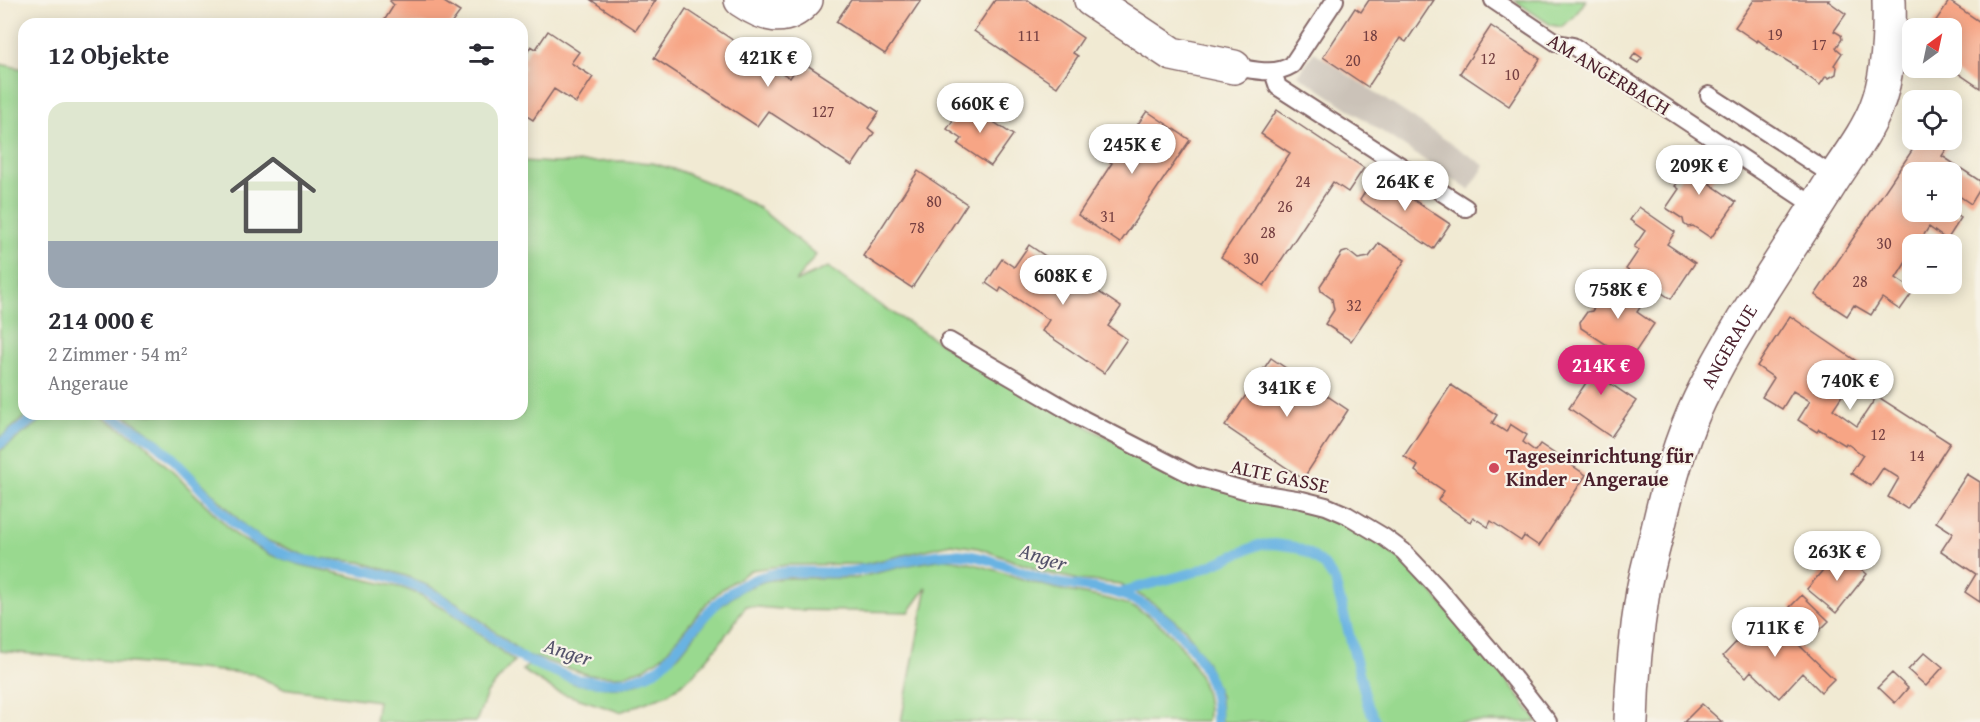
<!DOCTYPE html>
<html lang="de">
<meta charset="utf-8">
<style>
:root{--surface:#fff;--page:#f7f7f7;--text:#2b2b33;--muted:#7c7c81;--line:#e1e1e2;--accent:#db2777}
body{margin:0;font-family:"Gentium Book Plus",serif;background:var(--page);color:var(--text);height:100vh;display:flex;flex-direction:column;font-size:22px;white-space:nowrap}
*{box-sizing:border-box;margin:0}
p{font-size:20px;color:var(--muted)}
.icon{flex:none;width:33px;height:33px;fill:none;stroke:currentColor;stroke-width:2;stroke-linecap:round;stroke-linejoin:round}
.map{position:relative;flex:1;overflow:hidden}
.details{position:absolute;left:18px;top:18px;width:510px;height:402px;display:flex;flex-direction:column;background:var(--surface);border-radius:18px;box-shadow:0 3px 15px #0003}
.details>*{flex:none}
.needle{width:39px;rotate:33deg}
.fabs{position:absolute;left:1902px;top:18px;display:grid;gap:12px}
.fabs a{display:grid;place-items:center;width:60px;height:60px;border-radius:12px;background:var(--surface);box-shadow:0 3px 15px #0003;font-size:30px}
.price{position:absolute;translate:-50% -51px;padding:0 14px;border-radius:21px;background:#fff;color:#222;font-size:20px;line-height:39px;filter:drop-shadow(0 2px 3px #0008)}
.price::after{content:'';position:absolute;left:50%;top:36px;width:18px;height:14px;margin-left:-9px;background:inherit;clip-path:polygon(0 0,100% 0,50% 100%)}
.price.current{background:var(--accent);color:#fff}
ul{padding:0;list-style:none}
li{display:grid;align-content:center;gap:12px;height:318px;padding:0 30px}
li+li{border-top:2px solid var(--line)}
li span{display:grid;place-items:center;height:186px;border-radius:18px;color:#555}
li>.icon{margin-inline-start:auto}
span .icon{width:108px;height:108px;fill:#fffc;stroke-width:1}
li b{font-size:26px}
h2{display:flex;justify-content:space-between;align-items:center;height:72px;padding:0 30px;font-size:26px}
.map>svg:first-child{display:block}
.industrial{fill:#cbc2b8}
.green{fill:#99d98f;stroke:#727c5d;stroke-width:1.5}
.lines{fill:none;stroke-linecap:round;stroke-linejoin:round}
.stream{stroke:#69b3e2;stroke-width:10}
.building{fill:#f7a585}
.service-casing{stroke:#846666;stroke-width:20}
.minor-casing{stroke:#846666;stroke-width:36}
.service{stroke:#fff;stroke-width:16}
.minor{stroke:#fff;stroke-width:33}
.poi-dot{fill:#d1495b;stroke:#f7f3e8;stroke-width:2}
.labels{text-anchor:middle;stroke-width:4.5;stroke-linejoin:round;paint-order:stroke}
.number-label{font-size:16px;fill:#754042}
.street-label{font-size:20px;fill:#4a1f2b;stroke:#f7f3e8}
.poi-label{font-size:20px;font-weight:bold;fill:#4a1f2b;stroke:#f7f3e8;text-anchor:start}
.water-label{font-size:21px;font-style:italic;fill:#55536b;stroke:#f7f3e8}
</style>
<div class="map">
<svg width="1980" height="722" viewBox="0 0 1980 722">
<rect width="100%" height="100%" fill="#f7f3e8"/>
<filter id="ink" filterUnits="userSpaceOnUse"><feTurbulence type="fractalNoise" baseFrequency=".0167" numOctaves="2"/><feDisplacementMap in="SourceGraphic" scale="12" xChannelSelector="R" yChannelSelector="G"/><feConvolveMatrix kernelMatrix="1 2 1 2 8 2 1 2 1" color-interpolation-filters="sRGB"/></filter>
<filter id="wash" filterUnits="userSpaceOnUse"><feTurbulence type="fractalNoise" baseFrequency=".008" numOctaves="4" result="noise"/><feDisplacementMap in="SourceGraphic" scale="24" xChannelSelector="R" yChannelSelector="G"/><feGaussianBlur stdDeviation="1.35" result="paint"/><feColorMatrix in="noise" values="0 0 0 0 0 0 0 0 0 0 0 0 0 0 0 0 0 1.4 0 .05"/><feComposite in="paint" operator="in"/></filter>
<g filter="url(#wash)">
<rect width="100%" height="100%" fill="#f1ead3"/>
<path class="industrial" d="M1314 52 1485 166 1469 190 1298 75Z"/>
<path class="green" d="M1514 0H1586L1574 17 1561 27 1551 25Z
M0 64 24 69V414H28L0 438Z
M522 161 554 163 623 161 652 163 680 171 719 187 759 208 816 255 795 282 828 267 877 303 961 356 1167 471 1346 520 1398 556 1431 591 1499 670 1538 722H1221L1220 696 1206 661 1185 629 1153 603 1121 584 1079 580 1047 573 978 548 951 544 865 564 787 565 751 570 722 589 707 603 664 655 644 669 619 676 589 675 524 654 462 606 431 587 406 576 360 562 309 557 263 539 245 526 158 439 123 414H522Z
M57 414 99 415 143 442 238 537 271 555 301 565 403 588 421 595 453 614 514 661 487 693 476 722H375L378 701 282 688 253 674 0 651V451L46 417Z
M944 559C981 562 1011 577 1046 586 1073 594 1110 596 1135 608 1173 626 1214 679 1207 722H901L927 587 909 612 791 610 746 606 718 646 693 675 668 694 620 712 555 691 522 670 529 665 575 684 618 688 639 683 658 672 679 655 713 612 742 590 765 581 785 578H856L909 565Z"/>
<g class="lines">
<path class="stream" d="M109 414C124 423 140 432 154 442 191 472 218 516 259 542 289 561 319 563 353 568 375 572 401 580 422 589 457 605 483 632 514 653 527 662 542 666 556 672 564 675 572 679 581 680 606 684 635 684 657 669 667 662 676 650 684 640 707 612 728 586 764 576 790 568 817 574 843 572 881 570 915 554 953 554 986 554 1017 572 1048 581 1071 587 1096 586 1119 594 1171 610 1219 666 1216 722
M0 444 33 419 43 414
M1117 593 1195 572 1258 545 1275 544 1295 547 1310 554 1325 566 1335 581 1368 706 1376 722"/>
</g>
<g id="blocks">
<path class="building" d="M391 0H441L460 12 451 24H382L394 5 390 1Z
M591 0H656L636 30Z
M851 0H921L885 54 836 22Z
M995 0H1028L1083 38 1073 53 1078 56 1057 87 974 31Z
M1369 0H1434L1406 42 1400 38 1368 87 1323 57 1355 8 1361 12Z
M1754 0H1829L1828 1 1846 14 1834 31 1841 35 1842 39 1836 48 1842 53 1834 65 1837 67 1836 74 1829 78 1826 76 1820 85 1796 68 1797 67 1766 48 1767 47 1758 40 1757 42 1735 27Z
M1949 1 1980 22V88L1952 69V28H1939L1933 25Z
M686 9 790 78 801 61 879 112 868 128 874 133 852 166 768 111 757 126 654 58Z
M1491 26 1540 59 1509 106 1460 73Z
M548 31 579 52 571 63 593 77 576 103 554 89 533 120 522 113V71L524 68 522 61 531 46 536 49Z
M1635 53 1642 58 1638 63 1631 59Z
M965 103 1013 135 991 166 958 144 962 139 947 129Z
M1277 110 1364 168 1348 192 1333 182 1264 286 1221 257 1290 153 1261 134Z
M1147 111 1190 140 1120 243 1078 215 1112 163 1098 154 1116 128 1129 137Z
M1919 140H1947L1951 142 1942 156 1980 181V189L1971 204 1952 191V172H1912V212H1950L1961 218 1947 240 1929 227 1919 242 1923 244H1912V267L1906 262 1896 278 1914 290 1900 310 1882 298 1871 315 1854 305 1847 316 1815 295Z
M1681 147 1718 172 1710 184 1736 202 1711 238 1693 226 1688 227 1684 224 1683 219 1666 208 1679 189 1675 186 1687 169 1672 160Z
M918 171 967 204 912 288 863 256Z
M1376 175 1450 224 1433 249 1360 200Z
M1639 207 1675 232 1667 244 1695 263 1671 299 1626 269 1639 250 1634 247 1645 231 1630 220Z
M1379 243 1405 260 1351 341 1325 324 1334 310 1332 299 1321 291 1320 286 1342 253 1348 251 1358 259 1369 257Z
M1029 245 1121 307 1108 326 1127 339 1104 373 1042 331 1049 320 1001 288 999 292 986 283 1002 259 1014 267Z
M1613 279 1645 300 1637 312 1654 324 1630 360 1581 328 1580 322 1587 312 1592 311Z
M1790 316 1862 365 1833 409 1857 426 1877 396 1950 443 1907 509 1888 497 1899 478 1883 468 1871 486 1851 473 1863 455 1846 443 1845 445 1819 429 1817 432 1798 420 1810 401 1793 391 1782 409 1762 397 1774 378 1757 366Z
M1583 347 1620 371 1611 384 1636 401 1611 437 1569 408 1594 371 1575 359Z
M1271 358 1348 410 1303 479 1225 426Z
M1451 385 1497 415 1492 423 1506 432 1510 424 1527 435 1523 442 1535 451 1540 444 1586 475 1539 546 1524 536 1521 541 1491 521 1488 527 1473 517 1470 522 1438 500 1444 491 1415 471 1418 466 1404 456Z
M1967 474 1980 482V602L1965 592 1976 574 1941 551 1953 533 1936 522Z
M1839 551 1867 574 1836 613 1807 589Z
M1802 595 1829 621 1817 633 1790 607Z
M1765 612 1834 679 1821 692 1802 673 1779 698 1751 671 1746 677 1723 656Z
M1925 652 1943 667 1926 686 1908 670Z
M1892 673 1908 688 1895 703 1878 687Z
M1702 704 1722 722H1684Z"/>
</g>
</g>
<g filter="url(#ink)">
<use href="#blocks" fill-opacity="0" stroke="#846666" stroke-width="1.5"/>
<g class="lines">
<defs>
<path id="service" d="M1493 0 1557 43 1573 46 1816 207
M1234 67C1255 70 1274 76 1292 65L1335 0
M1273 72 1278 87 1466 208
M1709 95 1835 177
M949 341 1083 419 1194 476 1248 491 1302 500 1326 506 1347 515 1384 537 1403 551 1437 587 1504 666 1548 722"/>
<g id="minor">
<path d="M741 0C763 15 785 24 806 0"/>
<path d="M1091 0 1172 54 1234 67"/>
<path id="s1" d="M1631 722C1632 679 1636 634 1643 591 1647 570 1653 549 1658 529 1668 485 1680 440 1700 399 1736 324 1785 257 1829 186 1845 160 1865 136 1876 108 1889 75 1890 35 1889 0"/>
</g>
</defs>
<use href="#service" class="service-casing"/>
<use href="#minor" class="minor-casing"/>
<use href="#service" class="service"/>
<use href="#minor" class="minor"/>
</g>
</g>
<circle class="poi-dot" cx="1494" cy="468" r="6"/>
<g class="labels">
<g class="number-label">
<text x="1775" y="40">19</text>
<text x="1029" y="41">111</text>
<text x="1370" y="41">18</text>
<text x="1819" y="50">17</text>
<text x="1488" y="64">12</text>
<text x="1353" y="66">20</text>
<text x="1512" y="80">10</text>
<text x="823" y="117">127</text>
<text x="1303" y="187">24</text>
<text x="934" y="207">80</text>
<text x="1285" y="212">26</text>
<text x="1108" y="222">31</text>
<text x="917" y="233">78</text>
<text x="1268" y="238">28</text>
<text x="1884" y="249">30</text>
<text x="1251" y="264">30</text>
<text x="1860" y="287">28</text>
<text x="1354" y="311">32</text>
<text x="1878" y="440">12</text>
<text x="1917" y="461">14</text>
</g>
<g class="street-label">
<text transform="translate(1609 74) rotate(31)" y="7">AM ANGERBACH</text>
<text dy="7" stroke="none"><textPath href="#s1" startOffset="392">ANGERAUE</textPath></text>
<text transform="translate(1280 476) rotate(12)" y="7">ALTE GASSE</text>
</g>
<g class="poi-label">
<text x="1506" y="463">Tageseinrichtung für<tspan x="1506" dy="23">Kinder - Angeraue</tspan></text>
</g>
<g class="water-label">
<text transform="translate(1043 557) rotate(18)" y="7">Anger</text>
<text transform="translate(568 652) rotate(18)" y="7">Anger</text>
</g>
</g>
</svg>
<div class="fabs">
<a><svg class="needle" viewBox="-14 -14 28 28"><path d="M0-13l5 13h-10z" fill="#e53935"/><path d="M0 13l5-13h-10z" fill="#7c7c81"/></svg></a>
<a><svg class="icon" aria-label="locate" viewBox="0 0 24 24"><circle cx="12" cy="12" r="6"/><path d="M12 2v4M12 18v4M2 12h4M18 12h4"/></svg></a>
<a>+</a>
<a>−</a>
</div>
<b class="price" style="left:768px;top:88px">421K €</b>
<b class="price" style="left:980px;top:134px">660K €</b>
<b class="price" style="left:1132px;top:175px">245K €</b>
<b class="price" style="left:1699px;top:196px">209K €</b>
<b class="price" style="left:1405px;top:212px">264K €</b>
<b class="price" style="left:1063px;top:306px">608K €</b>
<b class="price" style="left:1618px;top:320px">758K €</b>
<b class="price current" style="left:1601px;top:396px">214K €</b>
<b class="price" style="left:1850px;top:411px">740K €</b>
<b class="price" style="left:1287px;top:418px">341K €</b>
<b class="price" style="left:1837px;top:582px">263K €</b>
<b class="price" style="left:1775px;top:658px">711K €</b>
<section class="details">
<h2>12 Objekte<svg class="icon" aria-label="filters" viewBox="0 0 24 24"><path d="M4 7h16M4 17h16"/><circle cx="9" cy="7" r="2"/><circle cx="15" cy="17" r="2"/></svg></h2>
<ul>
<li><span style="background:linear-gradient(#dfe7d0 75%,#9aa5b1 0)"><svg class="icon" aria-label="home" viewBox="0 0 24 24"><path d="M3 11l9-7 9 7M6 9v11h12V9"/></svg></span><div><b>214 000 €</b><p>2 Zimmer · 54 m²</p><p>Angeraue</p></div></li>
</ul>
</section>
</div>
